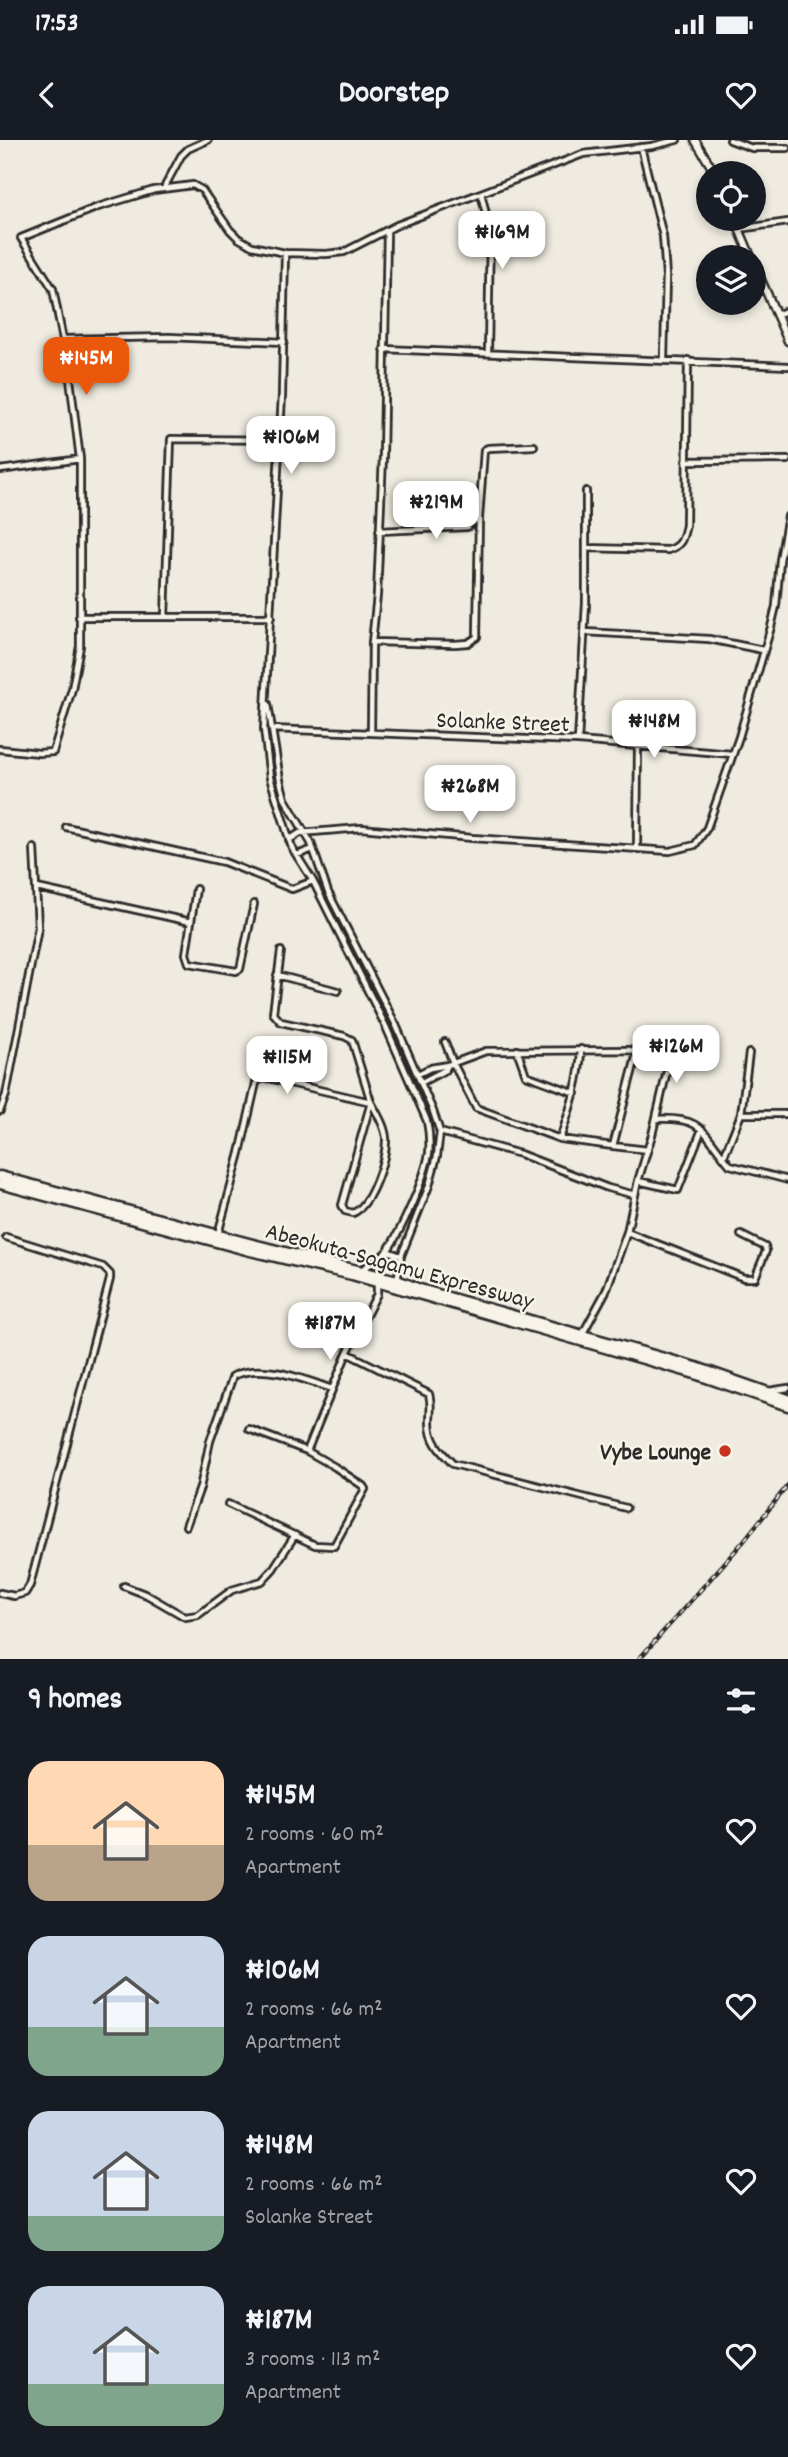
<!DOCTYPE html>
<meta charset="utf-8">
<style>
:root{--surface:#171b24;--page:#20242c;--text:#f1f3f6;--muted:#9ea1a6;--accent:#ea580c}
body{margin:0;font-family:Dekko,sans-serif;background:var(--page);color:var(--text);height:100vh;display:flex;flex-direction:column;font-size:26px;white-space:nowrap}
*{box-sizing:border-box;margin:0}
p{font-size:23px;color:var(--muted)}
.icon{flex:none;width:38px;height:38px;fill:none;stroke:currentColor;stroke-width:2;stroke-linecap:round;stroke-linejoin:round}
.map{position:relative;height:1519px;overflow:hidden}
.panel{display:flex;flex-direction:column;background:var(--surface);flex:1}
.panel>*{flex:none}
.controls{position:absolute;left:696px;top:21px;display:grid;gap:14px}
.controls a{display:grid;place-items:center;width:70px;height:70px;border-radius:50%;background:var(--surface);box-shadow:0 4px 10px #0003;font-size:35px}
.price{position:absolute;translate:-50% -60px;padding:0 16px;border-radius:14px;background:#fff;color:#222;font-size:23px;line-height:46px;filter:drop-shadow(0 2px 4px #0008)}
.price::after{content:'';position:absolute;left:50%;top:42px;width:21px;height:16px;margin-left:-10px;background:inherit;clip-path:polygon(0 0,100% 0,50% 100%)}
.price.active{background:var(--accent);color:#fff}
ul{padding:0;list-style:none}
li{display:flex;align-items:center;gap:21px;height:175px;padding:0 28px}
li span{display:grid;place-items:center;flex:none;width:196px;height:140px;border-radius:21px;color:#555}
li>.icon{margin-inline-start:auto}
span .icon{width:84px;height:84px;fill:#fffc;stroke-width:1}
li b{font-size:30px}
h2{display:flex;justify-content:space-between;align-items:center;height:84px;padding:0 28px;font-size:30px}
.status{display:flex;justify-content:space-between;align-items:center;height:49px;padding:0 35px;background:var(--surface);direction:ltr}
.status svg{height:19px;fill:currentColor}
header{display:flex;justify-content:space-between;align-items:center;height:91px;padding:0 28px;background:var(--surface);font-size:32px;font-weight:800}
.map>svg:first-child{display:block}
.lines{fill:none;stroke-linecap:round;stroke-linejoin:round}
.minor-casing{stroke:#2b2b2b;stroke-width:10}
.tertiary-casing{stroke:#2b2b2b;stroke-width:11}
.trunk-casing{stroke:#2b2b2b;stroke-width:13}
.minor{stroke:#f7f3e8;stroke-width:4.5}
.tertiary{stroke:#f7f3e8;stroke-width:6}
.trunk{stroke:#f7f3e8;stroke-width:8}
.rail-casing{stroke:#2b2b2b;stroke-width:4.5}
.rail{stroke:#f7f3e8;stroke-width:2;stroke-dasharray:5;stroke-linecap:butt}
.poi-dot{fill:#c8321e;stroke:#f7f3e8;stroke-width:2.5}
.labels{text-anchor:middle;stroke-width:5;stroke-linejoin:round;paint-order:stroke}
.street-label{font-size:24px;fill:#2b2b2b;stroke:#f7f3e8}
.poi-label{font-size:24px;font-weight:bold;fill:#2b2b2b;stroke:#f7f3e8;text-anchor:end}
</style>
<div class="status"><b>17:53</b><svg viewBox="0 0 49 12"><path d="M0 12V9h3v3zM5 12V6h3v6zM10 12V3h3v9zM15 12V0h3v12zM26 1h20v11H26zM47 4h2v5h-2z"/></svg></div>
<header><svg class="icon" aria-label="back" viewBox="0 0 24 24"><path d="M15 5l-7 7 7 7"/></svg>Doorstep<svg class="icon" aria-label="heart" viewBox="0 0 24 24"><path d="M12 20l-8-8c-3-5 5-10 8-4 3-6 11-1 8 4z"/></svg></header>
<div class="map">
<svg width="788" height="1519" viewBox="0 0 788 1519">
<rect width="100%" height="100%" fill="#efebe0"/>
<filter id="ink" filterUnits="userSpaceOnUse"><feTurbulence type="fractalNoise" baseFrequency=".0143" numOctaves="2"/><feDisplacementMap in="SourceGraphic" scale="14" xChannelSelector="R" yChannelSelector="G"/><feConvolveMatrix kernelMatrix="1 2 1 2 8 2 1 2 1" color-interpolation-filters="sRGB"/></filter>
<g filter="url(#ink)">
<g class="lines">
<defs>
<path id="minor" d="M730 0 752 8H788
M641 7 663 96 666 136 664 219
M165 46 181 16 188 9 208 0
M481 53 490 91 488 212
M739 89 788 82
M285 113 282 255 264 589 270 638 292 708 313 741 386 887 427 981C429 991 430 1003 429 1013 425 1038 402 1089 388 1110 381 1119 371 1124 362 1129
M777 175 788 170
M63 199 169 197 284 202
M384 209 788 226
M80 319 69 231 53 149 21 98 98 67 154 50 193 45 202 50 230 90 238 98 252 106 285 113 326 114 344 112 397 85 583 14 652 6 677 0
M686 321 788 320
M0 330 80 319V506L72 549 53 612 39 613 0 609
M379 391 467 387 479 378
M586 408 668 410C682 406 683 398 686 385L688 220
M79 477H271
M165 477 171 299 280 300
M585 492 709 499 763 510
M372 502 455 504 468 503 477 497 479 378 484 310 488 308 534 306
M268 564 280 640 285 659 311 703 328 752 396 885 433 971 440 992 437 1016 429 1046 401 1116 397 1142
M271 589 578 601 732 614
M371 592 372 502 377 455 383 316 387 91
M578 601 586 463V351
M66 687 224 722 292 749 313 741
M289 700 300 693 361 688 472 698 670 711 695 705 707 688 739 597 771 487 776 466 780 420 788 376
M637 708 638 606
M297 715 313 709
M37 748 191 782
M196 749 186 814 189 823 195 824 236 831 240 829 254 764
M277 835 338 851
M445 902 453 923 476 968 560 999 613 1006
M517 910 526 935 575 953
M418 934 430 928 448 925 486 911 629 910 635 912 636 917 613 1006 648 1010
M422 942 445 930 448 925
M0 971 6 955 38 788 34 708
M741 974H788
M656 979C705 977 702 992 730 1025L788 1040
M440 992 520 1014 608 1048 635 1055
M560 999C570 969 580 941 581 909
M724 1016 741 974 749 913
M638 1041 678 1050 702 989
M627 1092 744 1138H755L766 1111 765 1107 741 1095
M218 1094 240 1013 256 943 260 939 268 938 371 962C377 973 385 986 386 998 387 1017 371 1066 353 1073L345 1071 342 1065 371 962 352 900 344 896 281 882 273 873 281 811
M387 1111 401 1116
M582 1195 606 1151 627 1092 638 1041 652 995 666 935 675 905
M347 1213 429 1254C432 1264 430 1272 430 1282 430 1301 440 1311 453 1324L626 1368
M769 1251 788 1248
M249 1289 307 1311
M228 1364 315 1405 334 1406 365 1349 363 1346 335 1327 307 1311 347 1213 377 1154V1142
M186 1386 200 1348 210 1301 233 1236C262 1222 303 1239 332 1249
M124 1446 147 1455 185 1477 198 1475 232 1450 262 1441 273 1429 295 1395
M0 1453 14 1456 25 1453 30 1445 110 1139V1134L103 1127 6 1097"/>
<path id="tertiary" d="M695 0 715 33
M735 79 751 117
M754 124 788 201"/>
<path id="trunk" d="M0 1036 249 1103 397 1140 420 1149 696 1227 788 1259
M0 1044 246 1110 352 1135 695 1234 788 1266"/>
</defs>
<use href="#minor" class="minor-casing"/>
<use href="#tertiary" class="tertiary-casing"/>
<use href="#trunk" class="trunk-casing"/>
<use href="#minor" class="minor"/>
<use href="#tertiary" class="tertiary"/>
<use href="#trunk" class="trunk"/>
<defs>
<path id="rail" d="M639 1519 743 1402 788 1345"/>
</defs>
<use href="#rail" class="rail-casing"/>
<use href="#rail" class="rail"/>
</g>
</g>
<circle class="poi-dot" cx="725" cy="1311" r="7"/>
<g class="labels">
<g class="street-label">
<text transform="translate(503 581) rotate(2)" y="8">Solanke Street</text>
<text transform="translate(400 1125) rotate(15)" y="8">Abeokuta-Sagamu Expressway</text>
</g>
<g class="poi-label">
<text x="711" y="1319">Vybe Lounge</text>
</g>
</g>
</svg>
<div class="controls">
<a><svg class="icon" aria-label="locate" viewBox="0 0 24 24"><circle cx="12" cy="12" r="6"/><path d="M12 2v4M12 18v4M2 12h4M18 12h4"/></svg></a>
<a><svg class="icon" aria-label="layers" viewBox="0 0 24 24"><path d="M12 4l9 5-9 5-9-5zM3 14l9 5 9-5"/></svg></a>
</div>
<b class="price" style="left:502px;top:131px">₦169M</b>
<b class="price active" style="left:86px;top:257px">₦145M</b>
<b class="price" style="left:291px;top:336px">₦106M</b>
<b class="price" style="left:436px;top:401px">₦219M</b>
<b class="price" style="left:654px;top:620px">₦148M</b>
<b class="price" style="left:470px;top:685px">₦268M</b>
<b class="price" style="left:676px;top:945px">₦126M</b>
<b class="price" style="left:287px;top:956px">₦115M</b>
<b class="price" style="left:330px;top:1222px">₦187M</b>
</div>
<section class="panel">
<h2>9 homes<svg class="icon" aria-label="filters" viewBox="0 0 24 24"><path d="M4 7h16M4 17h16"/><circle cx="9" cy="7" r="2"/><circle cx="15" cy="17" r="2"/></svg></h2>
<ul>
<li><span style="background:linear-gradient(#ffd9b3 60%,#b9a48a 0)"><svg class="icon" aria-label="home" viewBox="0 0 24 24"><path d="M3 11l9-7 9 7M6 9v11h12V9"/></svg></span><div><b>₦145M</b><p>2 rooms · 60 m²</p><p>Apartment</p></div><svg class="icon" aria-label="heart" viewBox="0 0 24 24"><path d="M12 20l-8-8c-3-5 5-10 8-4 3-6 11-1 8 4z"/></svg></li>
<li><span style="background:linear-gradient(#c9d6e8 65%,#7fa58c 0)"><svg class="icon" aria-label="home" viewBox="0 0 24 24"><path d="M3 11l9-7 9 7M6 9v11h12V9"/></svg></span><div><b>₦106M</b><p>2 rooms · 66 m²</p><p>Apartment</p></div><svg class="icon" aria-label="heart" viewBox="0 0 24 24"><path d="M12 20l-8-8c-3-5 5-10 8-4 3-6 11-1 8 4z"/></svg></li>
<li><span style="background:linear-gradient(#c9d6e8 75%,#7fa58c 0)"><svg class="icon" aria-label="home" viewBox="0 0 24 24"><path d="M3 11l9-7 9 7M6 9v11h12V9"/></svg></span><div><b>₦148M</b><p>2 rooms · 66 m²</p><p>Solanke Street</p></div><svg class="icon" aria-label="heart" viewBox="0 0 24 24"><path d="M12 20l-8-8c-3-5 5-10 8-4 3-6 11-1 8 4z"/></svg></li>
<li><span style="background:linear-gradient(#c9d6e8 70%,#7fa58c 0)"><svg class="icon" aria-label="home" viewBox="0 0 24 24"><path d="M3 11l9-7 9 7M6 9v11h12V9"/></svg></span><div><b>₦187M</b><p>3 rooms · 113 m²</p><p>Apartment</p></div><svg class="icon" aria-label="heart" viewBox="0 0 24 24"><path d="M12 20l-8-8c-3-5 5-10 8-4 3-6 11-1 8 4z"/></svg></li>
</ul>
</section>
